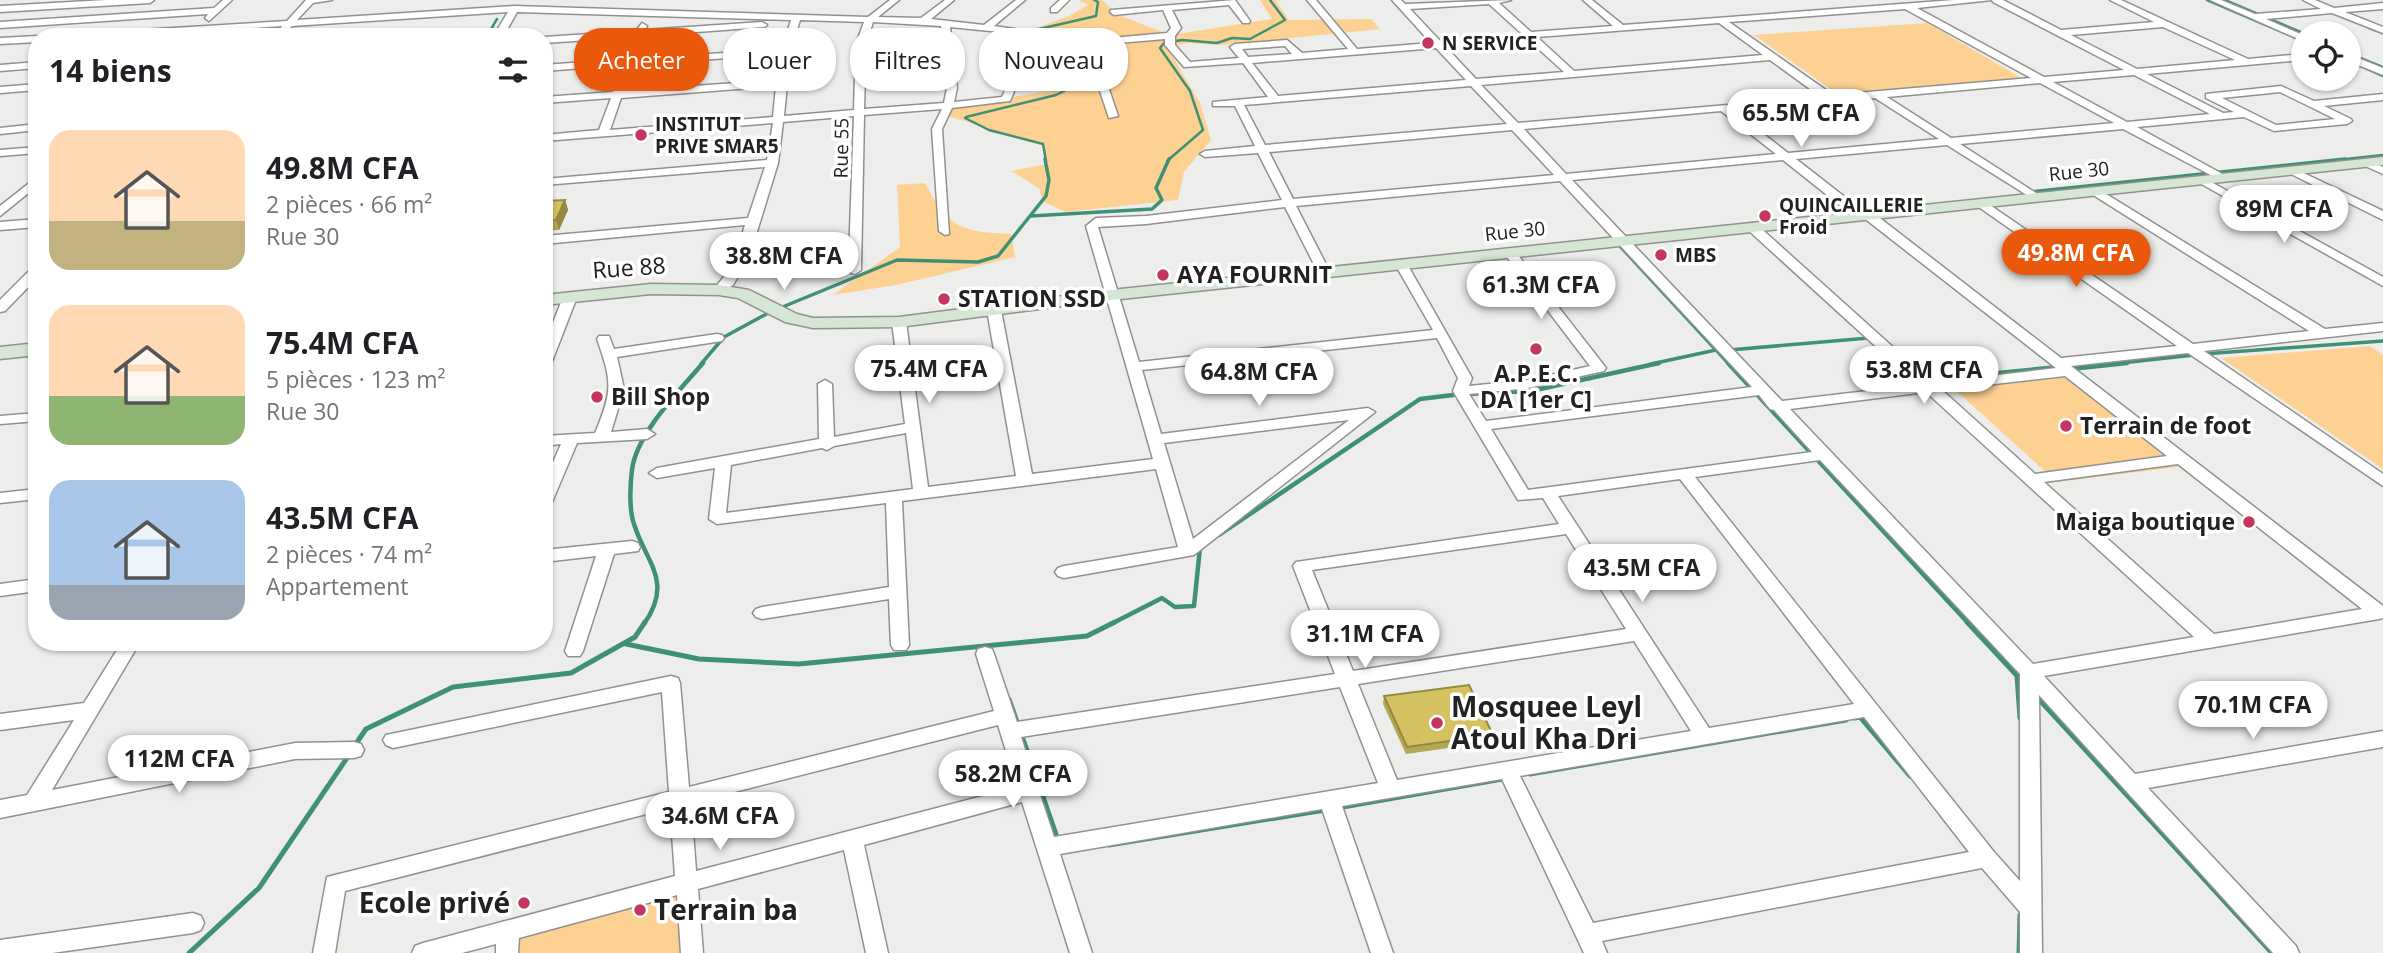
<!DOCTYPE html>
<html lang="fr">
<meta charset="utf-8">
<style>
:root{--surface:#fff;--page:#f2f2f2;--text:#202124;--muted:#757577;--accent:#ea580c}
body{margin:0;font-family:"Open Sans",sans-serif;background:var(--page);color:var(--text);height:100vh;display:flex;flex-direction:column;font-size:26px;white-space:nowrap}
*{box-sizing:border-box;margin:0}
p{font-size:23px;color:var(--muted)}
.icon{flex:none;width:38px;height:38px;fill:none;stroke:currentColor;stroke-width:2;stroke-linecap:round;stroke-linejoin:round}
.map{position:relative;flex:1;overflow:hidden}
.details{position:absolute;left:28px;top:28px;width:525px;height:623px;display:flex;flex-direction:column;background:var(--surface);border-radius:28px;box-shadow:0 2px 5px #0004}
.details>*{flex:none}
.guide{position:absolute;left:574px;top:28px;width:665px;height:63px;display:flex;gap:14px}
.fabs{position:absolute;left:2291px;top:21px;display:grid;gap:14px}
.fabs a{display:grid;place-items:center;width:70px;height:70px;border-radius:50%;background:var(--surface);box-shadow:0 2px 5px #0004;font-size:35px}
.price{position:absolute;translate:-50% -60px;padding:0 16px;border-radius:24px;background:#fff;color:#222;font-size:23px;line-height:46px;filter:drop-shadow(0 2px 4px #0008)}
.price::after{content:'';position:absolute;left:50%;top:42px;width:21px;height:16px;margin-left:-10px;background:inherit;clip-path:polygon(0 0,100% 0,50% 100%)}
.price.current{background:var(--accent);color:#fff}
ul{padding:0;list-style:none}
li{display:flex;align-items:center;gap:21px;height:175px;padding:0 21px}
li span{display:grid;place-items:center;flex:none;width:196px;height:140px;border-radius:21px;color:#555}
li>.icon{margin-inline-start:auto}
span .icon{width:84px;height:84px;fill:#fffc;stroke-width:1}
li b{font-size:30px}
h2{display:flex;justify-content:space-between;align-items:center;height:84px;padding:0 21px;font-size:30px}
.chip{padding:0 24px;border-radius:28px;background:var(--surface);box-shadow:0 2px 5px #0004;font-size:24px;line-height:63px}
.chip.current{background:var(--accent);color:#fff}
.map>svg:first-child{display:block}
.green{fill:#fdd192}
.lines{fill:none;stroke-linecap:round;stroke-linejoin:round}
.stream-far3{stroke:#409174;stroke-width:2.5}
.stream-far2{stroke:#409174;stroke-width:3.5}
.stream-far1{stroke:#409174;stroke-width:4.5}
.stream{stroke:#409174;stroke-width:5}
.minor-casing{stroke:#91918f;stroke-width:3}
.secondary-casing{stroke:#91918f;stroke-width:3}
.minor{fill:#fff;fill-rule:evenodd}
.secondary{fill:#d5e6d4;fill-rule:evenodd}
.wall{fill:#b6a753}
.shaded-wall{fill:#948844}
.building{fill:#d4c261;stroke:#948844;stroke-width:2}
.poi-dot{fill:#c4365f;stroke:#fff;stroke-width:2.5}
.labels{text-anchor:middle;stroke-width:7;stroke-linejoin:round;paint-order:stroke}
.far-poi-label{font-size:19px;font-weight:bold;fill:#212221;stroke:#fff;text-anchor:start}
.far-street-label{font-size:19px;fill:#212221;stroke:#fff}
.street-label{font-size:23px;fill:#212221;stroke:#fff}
.poi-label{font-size:23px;font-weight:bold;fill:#212221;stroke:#fff;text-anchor:start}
.near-poi-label{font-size:28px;font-weight:bold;fill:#212221;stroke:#fff;text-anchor:start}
</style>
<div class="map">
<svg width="2383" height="953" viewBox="0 0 2383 953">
<rect width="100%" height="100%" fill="#edeeeb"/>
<path class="green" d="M1079 0H1102L1116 14 1170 35 1272 19 1260 0H1281L1276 1 1289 20 1371 19 1380 29 1223 45 1188 43 1167 47 1200 103 1211 140 1184 172 1178 200 1065 212 1042 201 1040 189 1011 171 1048 164 1044 146 948 116 957 105 1051 91 1074 80 1019 47 1023 33 1069 16 1088 5Z
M1927 23 2023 79 1836 93 1754 35Z
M925 183C948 228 962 232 1011 234L1015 257 896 285 833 295 900 247 897 185Z
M2370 346 2383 355V469L2221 358Z
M2068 373 2185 466 2057 482 1952 387Z
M681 887 683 953H516L518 933Z"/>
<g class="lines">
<path class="stream-far3" d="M2207 0 2303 41
M2225 0 2303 33
M2369 28 2383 33
M487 36 497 19
M2348 53 2383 67
M2352 62 2383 76
M966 117 1056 95 1084 81 1073 69 1020 45 1026 32 1096 16 1098 2 1094 0
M965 118 989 130 1043 144 1046 161
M1167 161 1203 130 1190 91 1160 48 1164 43 1182 40 1217 43 1232 38 1250 39 1285 20 1270 0
M2328 161 2383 155"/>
<path class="stream-far2" d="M2030 192 2345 159
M1031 216 1152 209 1162 200 1156 188 1169 159
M1619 245 1729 364
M780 308 897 260 978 262 998 256 1046 196 1049 180 1045 159
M1729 350 1869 338
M2203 354 2383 341
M701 364 724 337 772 311
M1651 364 1716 350
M2112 364 2194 355"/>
<path class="stream-far1" d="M1728 363 1969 624
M2071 369 2127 363
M1925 380 2059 367
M1466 394 1531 391 1659 363
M1219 535 1420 399 1453 395
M644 624C674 581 646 563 634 524 629 510 630 485 632 470 636 434 680 390 703 363
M1111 624 1162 598 1175 607 1194 606 1200 548"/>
<path class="stream" d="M1967 622 2022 681
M626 644 699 659 799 664 1087 636 1115 622
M2017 675 2020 718
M2035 695 2272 953
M1009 699 1058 840
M1855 718 1860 717 1910 776
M353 748 366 729 453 687 571 673 635 637 645 622
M1530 774 1846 720
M1337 808 1508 778
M1109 845 1325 810
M189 953 259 888 349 755
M2019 953 2020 915"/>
<defs>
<path id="minor" d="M106 0H154L150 3 0 12V6Z
M223 0H232L209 21 205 18 208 14 0 28V22L214 8Z
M306 0H332L313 3 297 20 514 6 868 17 890 0H899L878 17 921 18 945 0H954L931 19 984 25 1016 0H1025L994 26 1021 30V34L950 27 957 88 954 102 1002 97 1013 73 1021 75 1010 101 952 108 942 129 949 234 945 235 939 231 932 129 942 109 864 115 861 270 855 274 851 273 849 265 800 263V257L804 256 849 258 854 116 783 122 778 163 749 258 733 285 719 294 713 290 733 266 745 225 544 244V236L748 218 765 167 544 185V179L767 160 773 123 544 141V135L599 130 611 98 544 103V97L613 92 623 65 544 71V65L625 59 634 37 544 43V37L636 31 642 23 647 26 645 30 762 22 767 25 765 27 643 36 635 59 782 49 791 20 517 12 503 37H468L496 32 508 12 292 26 282 37H273L282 26 121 37H70L74 34 287 21ZM800 20 864 22 856 44 854 110 784 116 790 53ZM873 22 941 26 947 88 944 103 864 109 866 44ZM781 54 777 80 623 91 633 65ZM776 86 773 117 610 130 621 98Z
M1060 0H1069L1057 12H1051V8Z
M1235 0 1250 21 1249 23H1243L1229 5 1172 10 1181 28 1175 36V45L1190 62 1239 58 1230 47 1235 44 1287 40 1302 53 1348 49 1307 0H1316L1357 49 1431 43 1392 0H1401L1405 4 1511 0 1499 3 1531 32 1613 26 1583 0H1592L1623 25 1954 0H2003L2061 30 2154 22 2110 0H2121L2248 59 2303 54V60L2147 74 2223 113 2234 112 2206 98V94L2281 86 2314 101 2383 94V100L2324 106 2351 119 2352 121 2347 124 2274 131 2244 117 2137 127 2226 176 2228 178 2222 181 2123 129 1960 144 2039 195V199L2035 200 1947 145 1796 159 1864 212H1872L2061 358 2177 346 1976 205V201H1984L2193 344 2309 331 2090 193V189H2098L2325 329 2383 323V331L2204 351 2383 474V486L2188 353 2071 366 2383 606V618L2379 619 2044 676 2135 774 2383 731V747L2148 788 2296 946 2299 953H2273L2039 695 2042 953H2020V912L1982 868 1602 941 1607 953H1584L1502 779 1342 806 1393 953H1371L1322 809 1060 854 1092 953H1070L1022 802 864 845 888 953H866L844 850 698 889 703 953H681L677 895 519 938 518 953H496V944L462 953H412L415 946 423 943 675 876 670 808 345 891 335 953H313L327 877 669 792 662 692 393 748 386 745 383 740 386 735 671 676 678 678 680 683 689 787 994 711 976 654 978 649 985 647 992 649 994 654 1017 722 1335 674 1293 566 1296 562 1559 524 1543 498 1518 500 1453 391 1458 378 1437 338 1142 370 1161 434 1368 408 1375 412 1194 555 1064 578 1058 576 1055 572 1058 568 1064 566 1178 547 1156 469 902 501 909 645 906 650H894L891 645 889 599 762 619 756 617 753 613 756 609 762 607 889 587 886 503 717 524 709 519 715 468 657 478 649 473 657 468 819 439 818 384 825 380 832 384 834 437 905 424 892 322 899 318 906 322 928 487 1016 476 987 310 994 306 1001 310 1032 474 1153 459 1086 226 1096 218 1146 216 1282 200 1258 153 1205 157 1200 154 1205 151 1255 146 1235 106H1213V102L1268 97 1243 63 1184 67 1165 45V39L1094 45 1118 116 1109 118 1084 43 1089 40 1167 33 1171 28 1163 10 1114 15 1110 12 1111 10ZM1992 0 1993 2 2124 70 2044 77 1917 8ZM1489 4 1564 72 1476 79 1410 9ZM1905 9 2031 78 1833 95 1729 22ZM1719 23 1763 55 1574 71 1537 37ZM2163 27 2235 60 2137 69 2071 35ZM1285 46 1292 54 1248 57 1242 49ZM1436 48 1466 80 1278 96 1252 63ZM1770 60 1821 97 1518 123 1481 85ZM2134 75 2210 114 2127 122 2053 82ZM2040 83 2114 123 1951 138 1887 97ZM1471 86 1507 124 1265 145 1244 105ZM2280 92 2335 119 2276 125 2222 98ZM1875 98 1939 139 1788 153 1733 110ZM1721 111 1776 154 1566 174 1524 129ZM1512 130 1554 175 1293 199 1269 152ZM1783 160 1856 218H1864L2056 368 1933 383 1756 224 1752 223 1746 227 1748 230 1918 385 1782 401 1572 180ZM1560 181 1752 387 1486 421 1469 394 1528 388 1604 371 1606 368 1514 250 1510 249 1504 253 1590 366 1528 380 1469 386 1472 378 1407 264 1401 260 1395 264 1433 330 1139 362 1098 227 1146 224 1285 207 1318 272 1324 276 1330 272 1296 206ZM2065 376 2167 456 2035 474 1942 390ZM1926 392 2194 637 2033 664 1790 409ZM1759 395 1770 409 1774 410 1812 452 1528 490 1491 429ZM1349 420 1193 539 1164 443ZM906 433 913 489 726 513 731 465 822 448 827 450 834 446ZM1820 460 2020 674V881L1994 852 1695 477ZM2178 464 2362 609 2214 634 2044 482ZM1680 479 1854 704 1709 728 1558 496ZM1566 534 1626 629 1353 671 1312 570ZM1634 641 1691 731 1397 780 1358 684ZM1340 687 1378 783 1054 837 1021 737ZM1864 717 1969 852 1593 923 1520 776ZM998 725 1017 787 696 871 691 803Z
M2210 0H2221L2255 14 2321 9 2303 0H2315L2334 8 2383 3V9L2345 12 2383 27V33L2332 13 2266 19 2303 35V41Z
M37 36 39 37H37V42L0 44V38Z
M2348 54 2383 68V75L2348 61Z
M37 62V68L0 71V65Z
M37 84V90L0 93V87Z
M37 124V130L0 134V128Z
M37 147V153L0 156V150Z
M2367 160 2383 167V174L2363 165 2361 163Z
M2291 167 2383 211V220L2287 172 2285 170Z
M37 177V186L0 216V206Z
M2202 177 2383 277V286L2198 182 2196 180Z
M37 219V227L0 230V222Z
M37 266V278L5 311 0 312V300L33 267Z
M570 293 577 297 551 364 544 368V346L563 297Z
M717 334 722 335 724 338 722 341 617 357 624 389 611 432 647 429 655 434 647 439 577 443 552 502 544 507V483L561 444 544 446V436L595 433C613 391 612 381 597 339L599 336H609L614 349Z
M37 413V421L0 424V416Z
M37 489V499L0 503V493Z
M632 541 638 543 640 547 638 551 614 554 583 651 580 656H568L565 651 596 556 544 562V550Z
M37 579V591L0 596V584Z
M122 642H140L52 790 295 743 354 742 361 744 364 750 361 756 354 758 295 759 0 818V800L27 795 74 720 0 730V714L84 703Z
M193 913 201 916 204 923 201 930 193 933 52 953H0V940Z"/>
<path id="secondary" d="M2383 157V165L1111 300 899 327 813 328 785 322 738 298 719 295 651 294 544 305V295L651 284 719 285 749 290 797 314 813 318 899 317 1111 290Z
M37 343V355L0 359V347Z"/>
</defs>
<use href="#minor" class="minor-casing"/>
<use href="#secondary" class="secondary-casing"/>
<use href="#minor" class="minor"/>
<use href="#secondary" class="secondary"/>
</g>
<path class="wall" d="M565 200 568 210 559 230 544 231V201Z
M1384 696 1493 735 1491 742 1406 754 1383 704Z"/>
<path class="shaded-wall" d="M565 200 568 210 559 230 556 220Z"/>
<path class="building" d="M565 200 556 220 544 221V201Z
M1469 685 1493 735 1407 747 1384 696Z"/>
<g class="poi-dot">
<circle cx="1428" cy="43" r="7"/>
<circle cx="641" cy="135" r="7"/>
<circle cx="1765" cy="216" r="7"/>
<circle cx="1661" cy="255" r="7"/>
<circle cx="1163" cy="275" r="7"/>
<circle cx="944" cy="299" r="7"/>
<circle cx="1536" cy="349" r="7"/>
<circle cx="597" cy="397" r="7"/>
<circle cx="2066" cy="426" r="7"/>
<circle cx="2249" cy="522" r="7"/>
<circle cx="1437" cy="723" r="7"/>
<circle cx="524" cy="903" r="7"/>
<circle cx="640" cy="910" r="7"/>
</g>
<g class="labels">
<g class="far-poi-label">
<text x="1442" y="50">N SERVICE</text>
<text x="655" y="131">INSTITUT<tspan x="655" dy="22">PRIVE SMAR5</tspan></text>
<text x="1779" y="212">QUINCAILLERIE<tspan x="1779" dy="22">Froid</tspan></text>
<text x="1675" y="262">MBS</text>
</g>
<g class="far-street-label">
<text transform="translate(841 148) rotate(-89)" y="7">Rue 55</text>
<text transform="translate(2079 171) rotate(-6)" y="7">Rue 30</text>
<text transform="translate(1515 231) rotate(-6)" y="7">Rue 30</text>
</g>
<g class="street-label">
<text transform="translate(629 268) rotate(-4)" y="8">Rue 88</text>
</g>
<g class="poi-label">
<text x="1177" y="283">AYA FOURNIT</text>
<text x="958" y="307">STATION SSD</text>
<text x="1536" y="382" text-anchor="middle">A.P.E.C.<tspan x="1536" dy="26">DA [1er C]</tspan></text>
<text x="611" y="405">Bill Shop</text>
<text x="2080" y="434">Terrain de foot</text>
<text x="2235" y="530" text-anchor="end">Maiga boutique</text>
</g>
<g class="near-poi-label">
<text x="1451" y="717">Mosquee Leyl<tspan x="1451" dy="32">Atoul Kha Dri</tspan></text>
<text x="510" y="913" text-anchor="end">Ecole privé</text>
<text x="654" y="920">Terrain ba</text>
</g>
</g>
</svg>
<div class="fabs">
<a><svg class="icon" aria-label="locate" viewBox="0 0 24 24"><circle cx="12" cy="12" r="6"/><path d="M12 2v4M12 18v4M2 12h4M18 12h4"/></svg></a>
</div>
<b class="price" style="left:1801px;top:149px">65.5M CFA</b>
<b class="price" style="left:2284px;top:245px">89M CFA</b>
<b class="price current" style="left:2076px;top:289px">49.8M CFA</b>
<b class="price" style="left:784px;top:292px">38.8M CFA</b>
<b class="price" style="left:1541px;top:321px">61.3M CFA</b>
<b class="price" style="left:929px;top:405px">75.4M CFA</b>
<b class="price" style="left:1924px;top:406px">53.8M CFA</b>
<b class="price" style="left:1259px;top:408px">64.8M CFA</b>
<b class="price" style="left:1642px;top:604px">43.5M CFA</b>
<b class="price" style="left:1365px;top:670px">31.1M CFA</b>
<b class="price" style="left:2253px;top:741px">70.1M CFA</b>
<b class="price" style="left:179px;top:795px">112M CFA</b>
<b class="price" style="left:1013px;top:810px">58.2M CFA</b>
<b class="price" style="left:720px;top:852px">34.6M CFA</b>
<div class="guide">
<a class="chip current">Acheter</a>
<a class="chip">Louer</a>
<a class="chip">Filtres</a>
<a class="chip">Nouveau</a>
</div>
<section class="details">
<h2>14 biens<svg class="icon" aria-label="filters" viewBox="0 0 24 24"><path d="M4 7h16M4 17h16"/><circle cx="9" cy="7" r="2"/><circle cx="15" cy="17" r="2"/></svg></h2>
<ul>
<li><span style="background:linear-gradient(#ffd9b3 65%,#c2b280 0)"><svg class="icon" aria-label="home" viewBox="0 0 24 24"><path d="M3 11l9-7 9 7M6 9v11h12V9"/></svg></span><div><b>49.8M CFA</b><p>2 pièces · 66 m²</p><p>Rue 30</p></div></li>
<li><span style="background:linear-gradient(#ffd9b3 65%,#8fb573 0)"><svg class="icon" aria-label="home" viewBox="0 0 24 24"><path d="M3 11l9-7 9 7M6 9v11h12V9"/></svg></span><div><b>75.4M CFA</b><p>5 pièces · 123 m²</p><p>Rue 30</p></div></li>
<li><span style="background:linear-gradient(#a9c7e8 75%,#9aa5b1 0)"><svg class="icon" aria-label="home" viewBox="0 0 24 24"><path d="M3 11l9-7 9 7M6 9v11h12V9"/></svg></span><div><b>43.5M CFA</b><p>2 pièces · 74 m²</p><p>Appartement</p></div></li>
</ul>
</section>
</div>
